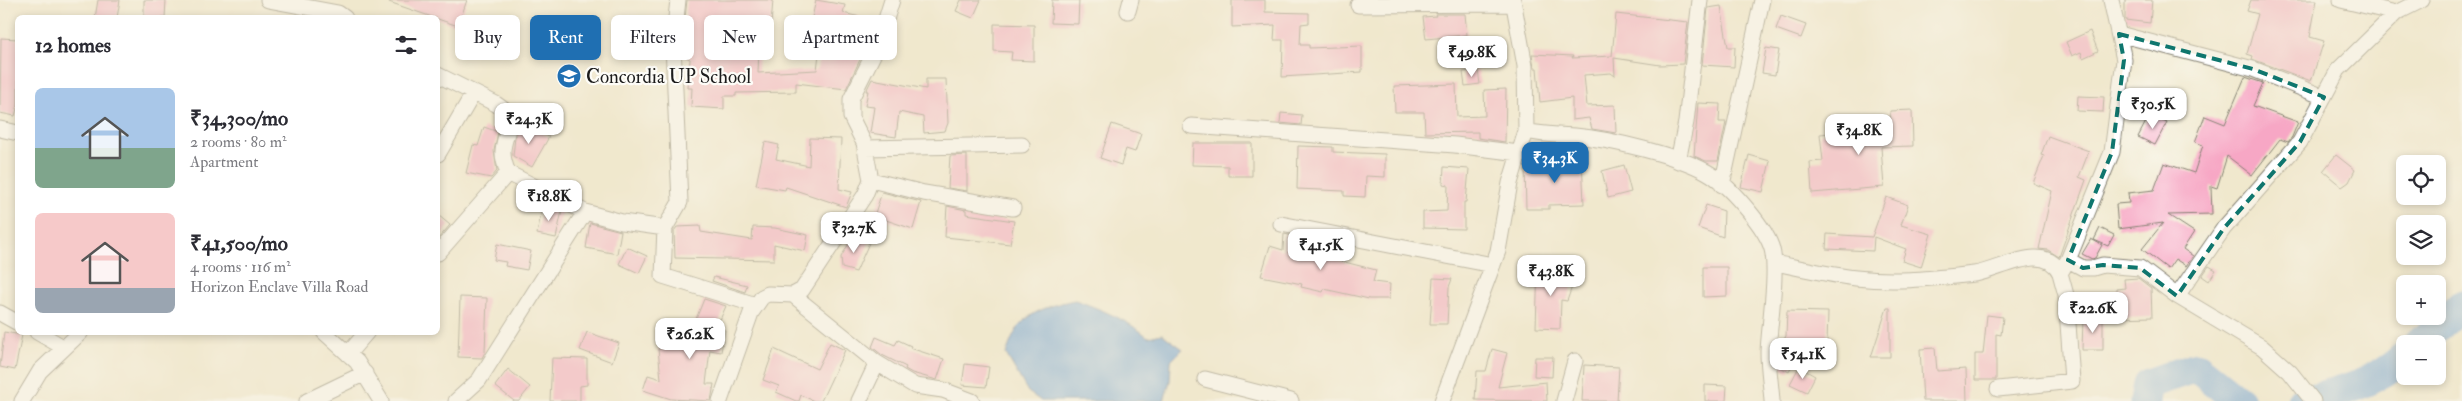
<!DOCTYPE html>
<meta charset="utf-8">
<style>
:root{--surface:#fff;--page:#f2f2f3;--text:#2b2b33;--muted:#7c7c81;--accent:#1f6fb2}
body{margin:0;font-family:"IM FELL Double Pica",serif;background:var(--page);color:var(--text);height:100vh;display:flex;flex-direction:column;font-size:19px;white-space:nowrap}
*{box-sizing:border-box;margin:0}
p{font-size:16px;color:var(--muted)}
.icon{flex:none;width:28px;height:28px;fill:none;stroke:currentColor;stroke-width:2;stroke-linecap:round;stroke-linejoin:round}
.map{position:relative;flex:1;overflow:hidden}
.sheet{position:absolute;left:15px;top:15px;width:425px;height:320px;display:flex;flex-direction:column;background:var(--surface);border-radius:8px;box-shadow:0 2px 8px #0003}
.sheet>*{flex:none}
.banner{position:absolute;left:455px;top:15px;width:475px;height:45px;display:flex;gap:10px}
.tools{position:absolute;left:2396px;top:155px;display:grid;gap:10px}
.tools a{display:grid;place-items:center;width:50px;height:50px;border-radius:8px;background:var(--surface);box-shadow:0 2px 8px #0003;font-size:25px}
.price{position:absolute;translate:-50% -42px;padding:0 11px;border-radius:10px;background:#fff;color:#222;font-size:16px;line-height:32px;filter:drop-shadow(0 1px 2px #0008)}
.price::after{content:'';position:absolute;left:50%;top:30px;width:15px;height:11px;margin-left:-8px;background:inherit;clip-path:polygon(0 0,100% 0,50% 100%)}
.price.on{background:var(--accent);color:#fff}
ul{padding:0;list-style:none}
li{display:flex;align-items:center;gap:15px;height:125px;padding:0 20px}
li span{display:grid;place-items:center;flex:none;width:140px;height:100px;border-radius:8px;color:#555}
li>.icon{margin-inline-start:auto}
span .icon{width:60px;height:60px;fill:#fffc;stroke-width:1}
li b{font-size:21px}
h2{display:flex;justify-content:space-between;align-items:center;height:60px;padding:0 20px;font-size:21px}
.tag{padding:0 18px;border-radius:8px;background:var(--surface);box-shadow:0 2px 8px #0003;font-size:18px;line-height:45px}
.tag.on{background:var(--accent);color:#fff}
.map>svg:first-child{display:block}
.water{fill:#6ca1d9;stroke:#445e7a}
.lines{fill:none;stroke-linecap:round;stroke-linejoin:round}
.river{stroke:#6ca1d9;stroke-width:31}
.building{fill:#f7a7c5}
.minor-casing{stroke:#868274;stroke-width:17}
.minor{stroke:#fff;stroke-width:15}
.marked{fill:none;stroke:#0f766e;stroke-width:4;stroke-dasharray:10 6;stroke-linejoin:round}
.labels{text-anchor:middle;stroke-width:4.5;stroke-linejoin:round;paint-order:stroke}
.poi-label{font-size:19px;fill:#1c1c1c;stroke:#fdfcf7;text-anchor:start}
</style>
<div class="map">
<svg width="2462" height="401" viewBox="0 0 2462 401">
<rect width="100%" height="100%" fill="#fdfcf7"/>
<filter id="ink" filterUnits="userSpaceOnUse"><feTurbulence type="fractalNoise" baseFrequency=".02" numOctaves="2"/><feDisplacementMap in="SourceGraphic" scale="10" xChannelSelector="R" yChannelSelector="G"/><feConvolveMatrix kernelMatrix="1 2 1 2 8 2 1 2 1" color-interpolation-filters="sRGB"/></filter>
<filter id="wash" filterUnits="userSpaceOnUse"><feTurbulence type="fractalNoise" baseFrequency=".0096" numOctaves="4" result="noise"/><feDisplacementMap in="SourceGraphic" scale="20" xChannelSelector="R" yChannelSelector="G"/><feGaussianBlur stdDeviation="1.12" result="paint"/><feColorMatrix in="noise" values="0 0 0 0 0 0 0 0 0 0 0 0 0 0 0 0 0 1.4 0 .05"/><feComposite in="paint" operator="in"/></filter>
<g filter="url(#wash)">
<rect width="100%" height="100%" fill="#f0e8cd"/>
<path class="water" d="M1075 300C1101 309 1127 320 1148 337L1162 334 1183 349 1171 361 1170 381 1164 401H1041L1028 392 1006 354C1010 343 1015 328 1025 320 1037 309 1059 303 1075 300Z"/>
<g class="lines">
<path class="river" d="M2419 344 2462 305
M2145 401 2148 384 2196 367 2239 401
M2302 401C2338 393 2377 382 2405 356"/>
</g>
<g id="blocks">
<path class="building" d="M98 0H120L117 18H95Z
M144 0H166L165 18H144Z
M390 0H467L458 26 389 2Z
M687 0H773L771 25 721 21V49H759L758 73 817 70 821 38 808 35 816 0 845 5 843 13 873 20 867 45 846 89 796 83V92L736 93V96H724V109L691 107 692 88H688L690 59 683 56 682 45Z
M961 0H981L973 18 956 11Z
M1052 0H1079L1078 24 1051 23Z
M1232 0H1265V12L1309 13V23L1301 24 1300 45H1309V48L1362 46V72L1282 77 1283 40H1274L1275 25 1232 27Z
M2125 0H2152L2150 23 2125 20Z
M2251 0H2317L2310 37 2324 41 2311 81 2252 59 2253 56 2247 54 2258 14 2247 11Z
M1721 6 1728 47H1735L1734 67 1702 65 1708 8Z
M1435 14H1465L1467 35 1426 39 1423 17 1436 16Z
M1616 14 1688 22 1683 64 1660 65 1614 58 1615 76 1611 73 1584 75 1587 106 1615 105 1616 133 1592 129 1589 118 1572 120V98L1540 102 1537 68H1534L1532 54 1573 56 1572 58 1612 56Z
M1781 16 1806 25 1801 38 1776 29Z
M994 24 1034 25V61L1011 60 1012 52 994 51Z
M2090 31 2098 51 2083 58 2081 52 2072 56 2066 42Z
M1 38 18 39V105L15 116 0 113Z
M1766 48 1779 50 1775 75 1762 73Z
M1478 70 1480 84 1465 86 1463 72Z
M2245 77 2263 83 2253 106 2298 122 2292 137 2288 142 2280 139 2252 175 2227 156 2217 188 2211 186 2212 214 2168 215 2194 232 2183 249 2193 256 2186 266 2175 259 2168 269 2142 249 2163 223 2118 229 2116 204 2129 203 2128 193 2154 190 2164 163 2194 173 2203 145 2195 142 2205 116 2225 124Z
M872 79 926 89V79H946L948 123 945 131 924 133 923 117 899 112 896 137 870 133 874 107 865 106 868 91H866Z
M1456 84 1457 117 1485 116 1484 90 1506 89 1505 142 1478 138V132L1425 133 1424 112H1395L1394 86Z
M2078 96 2104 97 2103 112 2077 111Z
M1698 103 1720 104 1719 122H1726L1718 161H1706L1694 156Z
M1912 110 1913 146 1881 147 1884 187 1812 193 1810 162 1823 161 1820 134 1891 127 1890 111Z
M1281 113 1302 115 1301 125 1280 123Z
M2150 114 2167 122 2155 145 2138 137Z
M524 123 549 137 532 167 513 156 515 137Z
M1112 124 1141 134 1135 152 1126 149 1121 165 1100 158Z
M484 127 498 132 494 151 497 171 491 178 466 173 473 145 478 146Z
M2048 136 2089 151 2079 177 2086 180 2059 257 2048 250 2039 249 2052 191 2033 183 2044 156 2041 155Z
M810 138 841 139 839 189 852 192 846 207 786 187 785 190 756 185 765 142 779 145 776 159 809 166Z
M1193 143H1252V176H1228V166L1192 165Z
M1298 146 1333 147V152L1385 154V177L1366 176 1365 197 1344 196V191L1297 189Z
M967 155V191L948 188 950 156Z
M1749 155 1770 161 1763 192 1741 187Z
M2336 155 2355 170 2349 182 2342 187 2323 171Z
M1582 158 1584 204 1549 205V209H1526L1525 166 1555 167V159Z
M1624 165 1631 192 1608 198 1602 171Z
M1444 167 1469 169 1466 202H1464V229L1423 228V212L1447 211 1448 185 1443 184Z
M882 192 921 202 913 229 874 216Z
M1886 197 1908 205 1901 225 1931 234 1921 267 1902 261 1906 249 1874 237 1873 251 1826 249 1827 234 1872 237Z
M543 204 562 211 556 238 537 234Z
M1706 205 1724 211 1723 237 1698 228Z
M947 206 966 210V214L1014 221 1010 244 945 237Z
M438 215 450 225 438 239Z
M590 223 621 231 617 254 586 248Z
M700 226 701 232 752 240 753 227 775 228 808 235 805 251 774 244V260L675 258 674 231 677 227Z
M2100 228 2114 235 2108 246 2094 240Z
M1284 234 1309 239V253L1376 270 1373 282 1390 284 1389 299H1369L1324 289 1323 292 1301 287 1302 284 1261 276 1270 246 1283 250Z
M854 235 869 243 856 272 842 268 841 257Z
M2091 239 2102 245 2095 258 2092 259 2082 254Z
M497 244 531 251 527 270 505 266 506 262 494 260Z
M627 247 647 256 639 273 619 264Z
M1538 264 1575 278 1567 301 1561 300 1560 329 1536 328Z
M2209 266 2216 270 2209 281 2202 276Z
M1703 267H1727V296L1703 297Z
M714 277 747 285 745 292 712 281Z
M1433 278 1452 279 1449 287 1447 324H1430Z
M2138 278 2151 288 2152 317 2117 318 2116 289 2125 288 2124 279Z
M460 297 487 298 485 352 482 358 458 357Z
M704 299 726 306 716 329 725 330 721 352 710 350 706 384H714L711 401 671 399 643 390 648 375 661 379 658 349 691 344 696 319Z
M1887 308H1890V357H1871Z
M1787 311 1828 312 1827 344 1803 343 1789 372 1778 366V358L1777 352 1786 336Z
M1987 315 2003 317 2001 335 1996 334V380H1975V354H1983Z
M2083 318H2103V350H2082Z
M4 332 22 335 15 370 0 367Z
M587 332 619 343 612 362 580 350Z
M876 337 895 345 898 340 911 346 910 348 944 359 937 380 912 373 905 369 906 367 882 355 872 347Z
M830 343 845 350 821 401H814L801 395 799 401H796L776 392 779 386 763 380 774 349 817 369Z
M1935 348 1937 371 1966 369 1967 401H1923L1920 349Z
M1492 349 1507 353 1498 387 1546 382 1547 401 1475 400 1477 371H1486Z
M1535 357H1553L1552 377 1534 376Z
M552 358 587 359V385L580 386V401H550Z
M965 364 989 367 986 387 962 385Z
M1584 365 1619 367 1617 401H1582Z
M1799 367 1815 376 1807 392 1790 384Z
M508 369 530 387 519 401H514L495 386Z
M1705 385 1727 386 1726 401H1705Z"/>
</g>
</g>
<g filter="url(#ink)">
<use href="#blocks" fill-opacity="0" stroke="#868274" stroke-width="1"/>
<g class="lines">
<defs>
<path id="minor" d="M268 0 338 13 345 18
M1358 5 1513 4
M1128 11 1131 0
M2396 13 2422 0
M2119 34 2253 69 2324 97
M438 75 496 104 503 109 510 121C505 145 498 148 508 173L585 212
M1191 126 1455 145 1519 153
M0 129 18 133
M1526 131C1543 135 1558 135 1575 136 1609 139 1677 155 1707 172 1727 183 1763 224 1771 246 1779 267 1769 326 1768 352 1768 368 1771 385 1772 401
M865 148 1022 145
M438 154 473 94
M1678 161 1686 122 1700 0
M871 180 924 193 1013 208
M1722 185 1762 0
M1281 224 1493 265
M665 228 663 276 756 305
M438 253 508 173
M2068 260 2112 152 2124 60 2111 0
M1774 263C1801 268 1829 275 1856 278 1896 283 1935 278 1974 274 1999 271 2045 240 2060 273L2068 260 2083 268H2093L2103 265 2140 268 2177 296 2262 347 2290 372 2313 401
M793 295 877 363 915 386 943 390 972 401
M2177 296 2224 228 2300 142 2338 70 2396 13 2341 0
M0 313 18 323
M37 332 63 347
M324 332 357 362 381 401
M348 354 367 332
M1205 379 1291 401
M1998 389 2072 381 2066 295 2060 273
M22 401 40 371 81 332
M307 401 365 373
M456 401 479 380 585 212 622 222 665 228 680 202 673 45 678 0
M720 401 751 313 762 297 768 294 793 295 802 290 865 195 871 180 864 143 851 117V99L878 45 892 0
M859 401 877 363
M1442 401 1498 251 1510 183 1526 131 1525 66 1513 0
M1564 401 1575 361"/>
</defs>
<use href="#minor" class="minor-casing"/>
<use href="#minor" class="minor"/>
</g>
</g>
<path d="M0 0H2462V401H0ZM2119 34 2253 69 2324 97 2300 142 2224 228 2177 296 2140 268 2103 265 2083 268 2068 260 2112 152 2124 60Z" fill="#f0e8cd" fill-opacity=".55" fill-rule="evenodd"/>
<path class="marked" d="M2119 34 2253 69 2324 97 2300 142 2224 228 2177 296 2140 268 2103 265 2083 268 2068 260 2112 152 2124 60Z"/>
<defs>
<symbol id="school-disc" viewBox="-11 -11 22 22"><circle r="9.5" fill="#1f6fb2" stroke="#fdfcf7"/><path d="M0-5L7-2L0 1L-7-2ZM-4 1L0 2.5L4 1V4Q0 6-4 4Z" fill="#fff"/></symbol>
</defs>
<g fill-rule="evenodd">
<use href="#school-disc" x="555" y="62" width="28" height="28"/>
</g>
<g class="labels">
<g class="poi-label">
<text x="586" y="83">Concordia UP School</text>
</g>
</g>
</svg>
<div class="tools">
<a><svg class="icon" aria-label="locate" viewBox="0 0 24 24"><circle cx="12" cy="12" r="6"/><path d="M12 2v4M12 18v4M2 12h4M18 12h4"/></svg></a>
<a><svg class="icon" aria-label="layers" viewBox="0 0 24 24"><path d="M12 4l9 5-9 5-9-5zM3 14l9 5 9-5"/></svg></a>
<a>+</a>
<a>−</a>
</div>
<b class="price" style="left:1472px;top:78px">₹49.8K</b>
<b class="price" style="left:2153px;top:130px">₹30.5K</b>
<b class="price" style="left:529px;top:145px">₹24.3K</b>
<b class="price" style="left:1859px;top:156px">₹34.8K</b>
<b class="price on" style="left:1555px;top:184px">₹34.3K</b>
<b class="price" style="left:549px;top:222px">₹18.8K</b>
<b class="price" style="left:854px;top:254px">₹32.7K</b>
<b class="price" style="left:1321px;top:271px">₹41.5K</b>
<b class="price" style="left:1551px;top:297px">₹43.8K</b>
<b class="price" style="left:2093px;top:334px">₹22.6K</b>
<b class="price" style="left:690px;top:360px">₹26.2K</b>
<b class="price" style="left:1803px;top:380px">₹54.1K</b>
<div class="banner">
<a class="tag">Buy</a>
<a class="tag on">Rent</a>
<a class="tag">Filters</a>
<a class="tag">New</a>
<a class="tag">Apartment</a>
</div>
<section class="sheet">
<h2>12 homes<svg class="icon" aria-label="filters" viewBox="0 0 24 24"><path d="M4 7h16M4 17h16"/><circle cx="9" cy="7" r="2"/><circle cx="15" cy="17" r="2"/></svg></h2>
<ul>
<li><span style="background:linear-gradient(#a9c7e8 60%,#7fa58c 0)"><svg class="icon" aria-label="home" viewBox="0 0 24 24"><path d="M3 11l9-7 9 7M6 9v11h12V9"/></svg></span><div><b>₹34,300/mo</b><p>2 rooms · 80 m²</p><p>Apartment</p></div></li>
<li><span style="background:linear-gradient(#f6c9c9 75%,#9aa5b1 0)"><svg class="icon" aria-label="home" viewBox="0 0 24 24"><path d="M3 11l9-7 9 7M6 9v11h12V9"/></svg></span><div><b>₹41,500/mo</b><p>4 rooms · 116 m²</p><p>Horizon Enclave Villa Road</p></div></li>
</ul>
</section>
</div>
